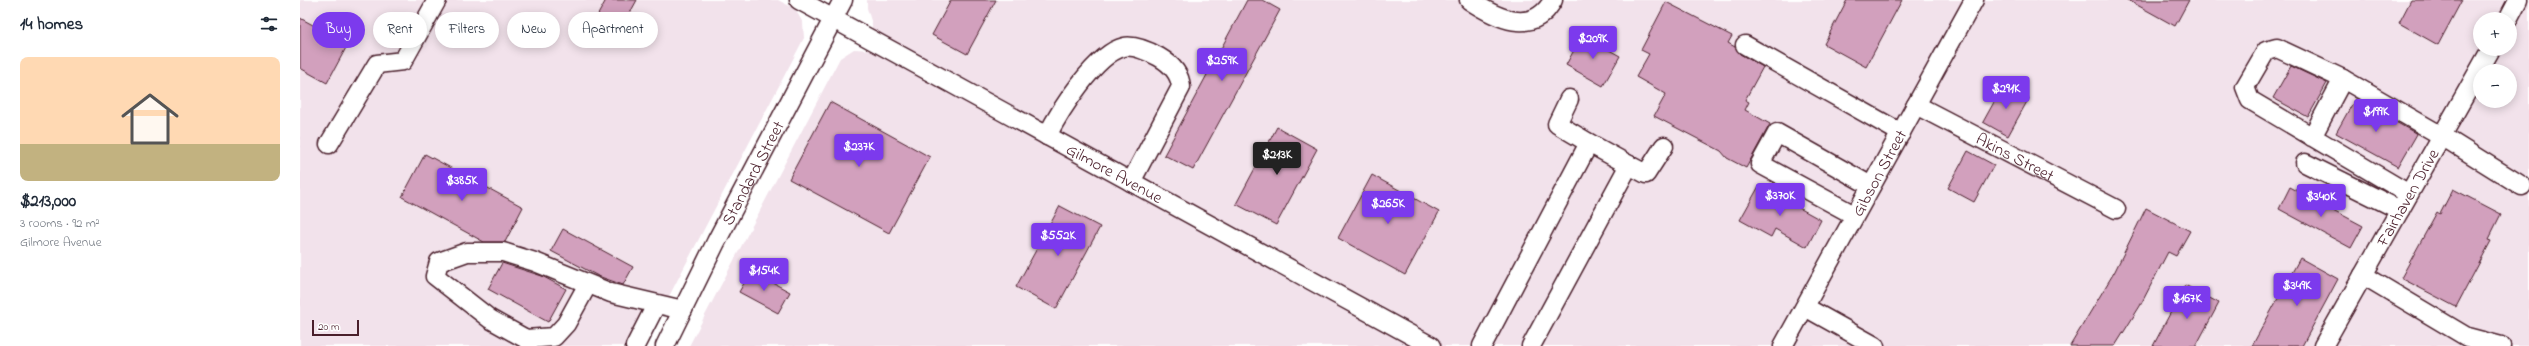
<!DOCTYPE html>
<meta charset="utf-8">
<style>
:root{--surface:#fff;--page:#f2f2f3;--text:#1f2937;--muted:#747a83;--line:#e0e1e3;--accent:#7c3aed}
body{margin:0;font-family:"Indie Flower",sans-serif;background:var(--page);color:var(--text);height:100vh;display:flex;flex-direction:column;font-size:15px;white-space:nowrap}
*{box-sizing:border-box;margin:0}
p{font-size:13px;color:var(--muted)}
.icon{flex:none;width:22px;height:22px;fill:none;stroke:currentColor;stroke-width:2;stroke-linecap:round;stroke-linejoin:round}
.map{position:relative;flex:1;overflow:hidden}
.side{display:flex;flex-direction:column;background:var(--surface);width:300px}
.side>*{flex:none}
.top-card{position:absolute;left:12px;top:12px;width:380px;height:36px;display:flex;gap:8px}
.buttons{position:absolute;left:2173px;top:12px;display:grid;gap:8px}
.buttons a{display:grid;place-items:center;width:44px;height:44px;border-radius:50%;background:var(--surface);box-shadow:0 2px 10px #0003;font-size:20px}
.scale{position:absolute;left:12px;bottom:10px;width:47px;box-sizing:border-box;padding-left:4px;border:2px solid #4a1f2b;border-top:0;font-size:11px;line-height:14px;white-space:nowrap;color:#4a1f2b;-webkit-text-stroke:3px #fff;paint-order:stroke}
.price{position:absolute;translate:-50% -34px;padding:0 9px;border-radius:4px;background:var(--accent);color:#fff;font-size:13px;line-height:26px;filter:drop-shadow(0 1px 2px #0008)}
.price::after{content:'';position:absolute;left:50%;top:24px;width:12px;height:9px;margin-left:-6px;background:inherit;clip-path:polygon(0 0,100% 0,50% 100%)}
.price.active{background:#222;color:#fff}
ul{padding:0;list-style:none}
li{display:grid;align-content:center;gap:8px;height:212px;padding:0 20px}
li+li{border-top:1px solid var(--line)}
li span{display:grid;place-items:center;height:124px;border-radius:8px;color:#555}
li>.icon{margin-inline-start:auto}
span .icon{width:72px;height:72px;fill:#fffc;stroke-width:1}
li b{font-size:17px}
h2{display:flex;justify-content:space-between;align-items:center;height:48px;padding:0 20px;font-size:17px}
.tag{padding:0 14px;border-radius:18px;background:var(--surface);box-shadow:0 2px 10px #0003;font-size:14px;line-height:36px}
.tag.active{background:var(--accent);color:#fff}
main{display:flex;flex:1;min-height:0}
.map>svg:first-child{display:block}
.built{fill:#f2e2eb;fill-rule:evenodd}
.building{fill:#d2a0bd;stroke:#4a1f2b}
.lines{fill:none;stroke-linecap:round;stroke-linejoin:round}
.minor-casing{stroke:#4a1f2b;stroke-width:21}
.minor{stroke:#fff;stroke-width:18}
.labels{text-anchor:middle;stroke-width:3;stroke-linejoin:round;paint-order:stroke}
.street-label{font-size:17px;fill:#4a1f2b;stroke:#fff}
</style>
<main>
<section class="side">
<h2>14 homes<svg class="icon" aria-label="filters" viewBox="0 0 24 24"><path d="M4 7h16M4 17h16"/><circle cx="9" cy="7" r="2"/><circle cx="15" cy="17" r="2"/></svg></h2>
<ul>
<li><span style="background:linear-gradient(#ffd9b3 70%,#c2b280 0)"><svg class="icon" aria-label="home" viewBox="0 0 24 24"><path d="M3 11l9-7 9 7M6 9v11h12V9"/></svg></span><div><b>$213,000</b><p>3 rooms · 92 m²</p><p>Gilmore Avenue</p></div></li>
</ul>
</section>
<div class="map">
<svg width="2229" height="346" viewBox="0 0 2229 346">
<rect width="100%" height="100%" fill="#fff"/>
<filter id="ink" filterUnits="userSpaceOnUse"><feTurbulence type="fractalNoise" baseFrequency=".025" numOctaves="2"/><feDisplacementMap in="SourceGraphic" scale="8" xChannelSelector="R" yChannelSelector="G"/><feConvolveMatrix kernelMatrix="1 2 1 2 8 2 1 2 1" color-interpolation-filters="sRGB"/></filter>
<g filter="url(#ink)">
<path class="built" d="M0 0H478L495 9 503 23 504 38 343 346H0Z
M567 0H2229V346H389L540 58 554 49 572 50V24L567 8ZM2180 19H2210V49H2180ZM2180 71H2210V101H2180Z"/>
<path class="building" d="M306 0H337L319 33 295 20Z
M651 0H696L667 54 632 35Z
M947 0H962L980 10 893 170 864 155Z
M1547 0H1602L1566 67 1524 44Z
M1828 0H1889L1875 26Z
M2111 0H2162L2138 45 2099 23Z
M1366 2 1432 36 1428 43 1435 47 1440 54 1463 67 1445 100 1449 102 1445 110 1470 124 1446 168 1427 158 1421 151 1354 116 1366 94 1336 77 1349 54 1341 50Z
M0 18 48 44 27 83 0 68Z
M1282 35 1320 56 1303 86 1266 65Z
M1991 66 2027 83 2008 117 1973 98Z
M1704 84 1729 98 1708 136 1683 122Z
M2055 99 2117 134 2098 167 2036 133Z
M530 102 630 157 589 233 489 179Z
M977 127 1017 149 976 225 936 204Z
M1668 151 1694 165 1674 202 1648 188Z
M125 154 223 207 205 242H184L102 197Z
M1072 175 1139 212 1105 275 1038 238Z
M1459 186 1521 220 1507 247 1475 229 1471 237 1440 220Z
M1990 187 2063 226 2051 248 1979 209Z
M2153 189 2201 214 2188 240 2191 241 2156 307 2101 278 2137 212 2140 214Z
M760 206 800 227 756 309 716 287Z
M1846 208 1890 231 1876 256 1868 252 1840 306 1815 346H1770L1815 271Z
M263 229 333 267 323 285 298 276 251 251Z
M2000 258 2038 279 2002 346H1952Z
M202 263 242 276 266 289 248 322 188 289Z
M451 271 490 292 478 313 439 292Z
M1885 285 1919 303 1896 346H1853Z"/>
<g class="lines">
<defs>
<g id="minor">
<path id="s1" d="M499 0 1131 346"/>
<path d="M1169 0C1196 18 1233 37 1253 0"/>
<path d="M2208 19 2218 0"/>
<path d="M1445 45 1601 133"/>
<path d="M2043 79 2142 136 2222 186"/>
<path d="M1269 99 1257 124 1289 143"/>
<path id="s2" d="M1616 105 1816 209"/>
<path d="M747 136C759 112 796 53 824 47 834 45 850 52 859 57 871 64 880 73 881 87L831 182"/>
<path d="M2012 137 2043 79 1977 48 1966 51 1945 87 1950 100 2109 194"/>
<path d="M29 144 77 64 103 61 137 0"/>
<path d="M2005 163 2100 210"/>
<path d="M1329 165 1346 174 1364 146"/>
<path d="M1554 215 1460 164 1477 133 1571 186"/>
<path d="M2063 275 2167 337 2201 346"/>
<path d="M288 284 266 324 254 337 226 339 190 319 135 276 139 262 167 252H203L235 262 311 293 383 310"/>
<path d="M1505 307 1575 346"/>
<path d="M335 346 356 305"/>
<path id="s3" d="M365 346 416 242 543 0"/>
<path d="M1182 346 1289 143 1329 165 1231 346"/>
<path id="s4" d="M1483 346 1674 0"/>
<path id="s5" d="M2023 346 2191 49"/>
</g>
</defs>
<use href="#minor" class="minor-casing"/>
<use href="#minor" class="minor"/>
</g>
</g>
<g class="labels">
<g class="street-label">
<text dy="6" stroke="none"><textPath href="#s2" startOffset="112">Akins Street</textPath></text>
<text dy="6" stroke="none"><textPath href="#s3" startOffset="194">Standard Street</textPath></text>
<text dy="6" stroke="none"><textPath href="#s1" startOffset="360">Gilmore Avenue</textPath></text>
<text dy="6" stroke="none"><textPath href="#s4" startOffset="198">Gibson Street</textPath></text>
<text dy="6" stroke="none"><textPath href="#s5" startOffset="171">Fairhaven Drive</textPath></text>
</g>
</g>
</svg>
<div class="buttons">
<a>+</a>
<a>−</a>
</div>
<div class="scale">20 m</div>
<b class="price" style="left:1293px;top:60px">$209K</b>
<b class="price" style="left:922px;top:82px">$259K</b>
<b class="price" style="left:1706px;top:110px">$291K</b>
<b class="price" style="left:2076px;top:133px">$199K</b>
<b class="price" style="left:559px;top:168px">$237K</b>
<b class="price active" style="left:977px;top:176px">$213K</b>
<b class="price" style="left:162px;top:202px">$385K</b>
<b class="price" style="left:1480px;top:217px">$370K</b>
<b class="price" style="left:2021px;top:218px">$340K</b>
<b class="price" style="left:1088px;top:225px">$265K</b>
<b class="price" style="left:758px;top:257px">$552K</b>
<b class="price" style="left:464px;top:292px">$154K</b>
<b class="price" style="left:1997px;top:307px">$349K</b>
<b class="price" style="left:1887px;top:320px">$167K</b>
<div class="top-card">
<a class="tag active">Buy</a>
<a class="tag">Rent</a>
<a class="tag">Filters</a>
<a class="tag">New</a>
<a class="tag">Apartment</a>
</div>
</div>
</main>
